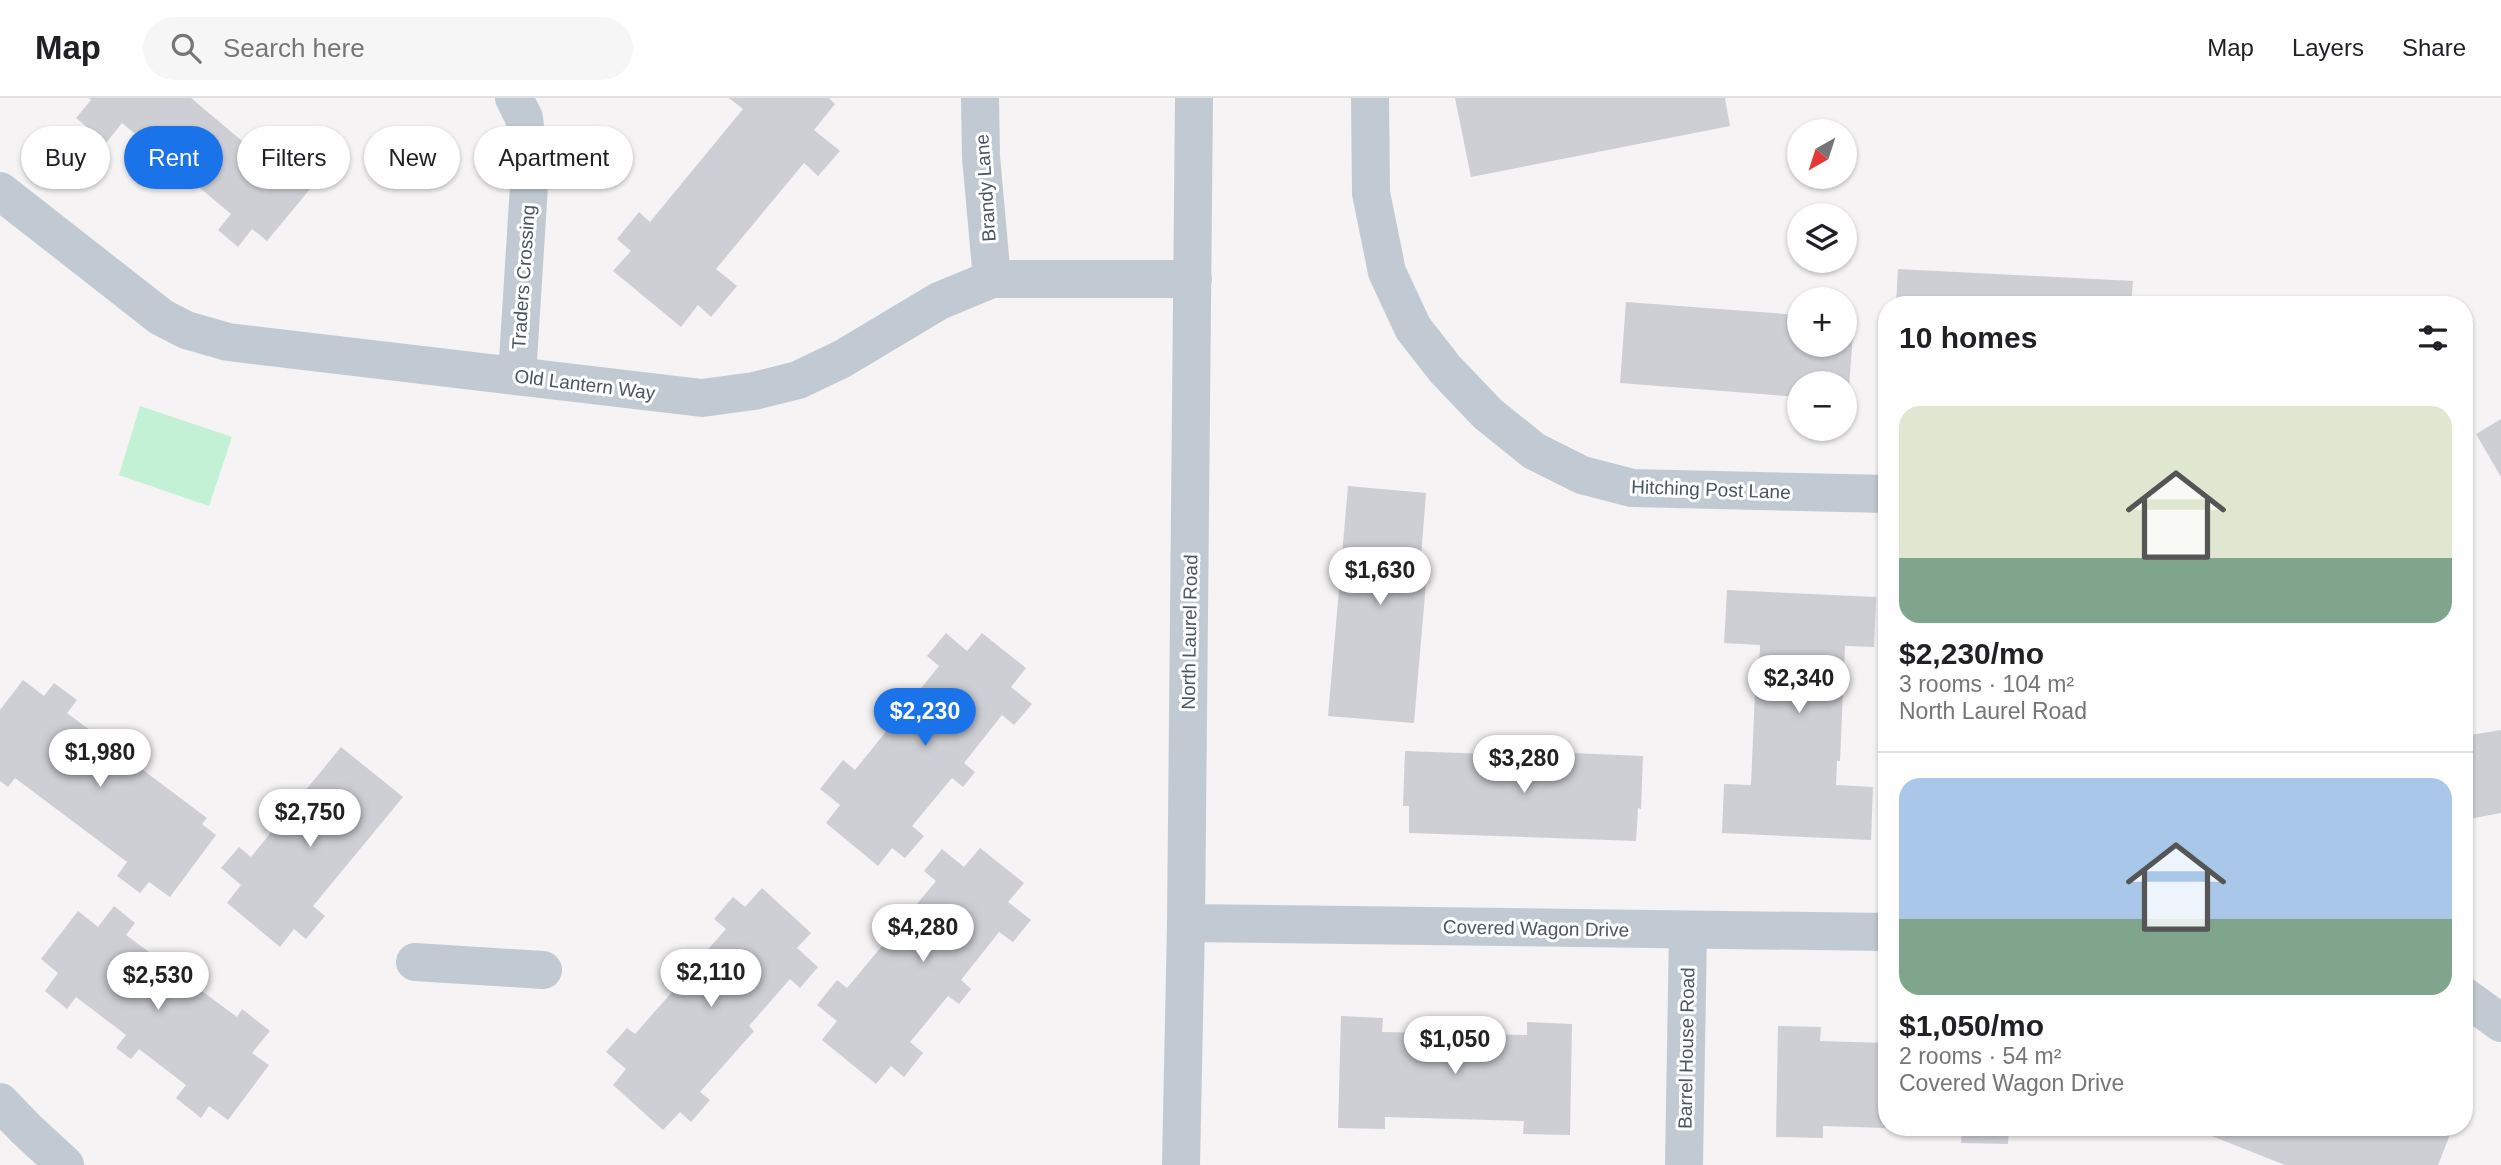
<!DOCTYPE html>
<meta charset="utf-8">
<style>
:root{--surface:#fff;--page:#f6f6f6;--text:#202124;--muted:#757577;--line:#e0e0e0;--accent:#1a73e8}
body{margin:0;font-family:Helvetica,sans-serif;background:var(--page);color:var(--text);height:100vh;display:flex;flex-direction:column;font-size:26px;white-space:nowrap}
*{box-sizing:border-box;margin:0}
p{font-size:23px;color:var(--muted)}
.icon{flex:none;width:38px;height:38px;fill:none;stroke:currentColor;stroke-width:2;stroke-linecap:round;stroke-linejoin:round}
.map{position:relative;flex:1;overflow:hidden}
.sheet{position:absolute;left:1878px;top:198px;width:595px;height:840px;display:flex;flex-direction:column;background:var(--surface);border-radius:28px;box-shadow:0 2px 5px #0004}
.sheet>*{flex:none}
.top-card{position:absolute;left:21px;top:28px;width:665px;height:63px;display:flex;gap:14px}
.needle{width:46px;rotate:219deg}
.controls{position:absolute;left:1787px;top:21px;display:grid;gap:14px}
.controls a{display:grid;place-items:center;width:70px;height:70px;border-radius:50%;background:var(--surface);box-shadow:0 2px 5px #0004;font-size:35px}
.price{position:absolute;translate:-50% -60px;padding:0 16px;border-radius:24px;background:#fff;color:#222;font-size:23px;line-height:46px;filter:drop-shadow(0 2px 4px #0008)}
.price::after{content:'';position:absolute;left:50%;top:42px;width:21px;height:16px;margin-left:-10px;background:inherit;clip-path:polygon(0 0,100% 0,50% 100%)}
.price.active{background:var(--accent);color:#fff}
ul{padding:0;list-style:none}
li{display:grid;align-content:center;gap:14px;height:371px;padding:0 21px}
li+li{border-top:2px solid var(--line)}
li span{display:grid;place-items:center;height:217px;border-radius:21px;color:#555}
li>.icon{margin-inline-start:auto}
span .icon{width:126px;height:126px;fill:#fffc;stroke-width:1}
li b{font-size:30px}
h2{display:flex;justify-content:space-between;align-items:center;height:84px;padding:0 21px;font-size:30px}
.pill{padding:0 24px;border-radius:32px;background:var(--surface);box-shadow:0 2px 5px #0004;font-size:24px;line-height:63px}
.pill.active{background:var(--accent);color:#fff}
header{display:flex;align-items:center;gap:42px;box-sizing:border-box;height:98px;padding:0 35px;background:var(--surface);border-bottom:2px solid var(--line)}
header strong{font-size:33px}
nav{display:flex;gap:38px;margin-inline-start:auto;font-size:24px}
.search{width:490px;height:63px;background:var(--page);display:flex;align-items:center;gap:18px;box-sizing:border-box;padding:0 24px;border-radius:38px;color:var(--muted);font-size:26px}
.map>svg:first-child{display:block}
.green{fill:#c3f1d5}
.building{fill:#cdcfd5}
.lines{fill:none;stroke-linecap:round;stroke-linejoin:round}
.minor{stroke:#c1cad2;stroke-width:38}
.labels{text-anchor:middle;stroke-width:6;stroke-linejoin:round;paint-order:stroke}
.street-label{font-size:19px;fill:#4a5661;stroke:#fff}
</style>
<header>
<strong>Map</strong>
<div class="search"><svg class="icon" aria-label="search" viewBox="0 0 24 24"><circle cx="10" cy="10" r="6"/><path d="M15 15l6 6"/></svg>Search here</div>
<nav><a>Map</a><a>Layers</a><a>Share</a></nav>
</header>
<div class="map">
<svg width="2501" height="1067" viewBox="0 0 2501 1067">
<rect width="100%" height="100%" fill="#f5f3f3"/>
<path class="green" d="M140 308 232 339 209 408 119 377Z"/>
<path class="building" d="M89 0H191L267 64 284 43 298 56 286 71 310 91 267 143 252 131 238 149 218 132 231 116 122 25 106 45 76 20 91 2Z
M729 0H829L835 6 814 32 840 53 818 78 804 65 716 171 737 188 711 219 698 207 681 229 613 173 631 153 617 141 639 114 650 124 743 11Z
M1455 0H1725L1730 28 1471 79Z
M1898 171 2133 183 2131 206H1896Z
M1626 204 1799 217V247H1844V221H1854L1848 303 1844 302V285H1799V299L1620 285Z
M2501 321V379L2476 336Z
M1348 388 1426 395 1420 472 1427 473 1414 625 1328 618Z
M1727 492 1876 499 1874 549 1845 548 1840 663H1837L1836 687 1873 689 1871 742 1722 735 1724 686 1751 687 1756 571H1759L1760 547 1724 545Z
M946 535 967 553 982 535 1026 570 1011 589 1032 606 1014 627 1002 617 964 665 975 674 963 689 952 680 912 728 924 738 905 760 892 750 878 768 826 725 840 707 820 691 843 662 855 672 939 568 927 558Z
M23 582 44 598 54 585 77 602 67 615 207 720 202 726 216 737 170 799 149 784 140 795 117 778 127 764 15 680 8 689 0 683V612Z
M2501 632V715L2464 722V638Z
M341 649 403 699 313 808 325 818 306 841 294 831 280 849 227 805 241 787 221 770 239 749 251 759Z
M1405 653 1571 659V655L1643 658 1641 711 1638 710 1636 743 1409 735V708H1403Z
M980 750 1024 785 1008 804 1031 822 1013 844 999 834 961 882 971 891 959 906 948 898 910 944 923 955 904 979 891 968 876 986 822 942 837 923 817 907 837 882 847 890 936 783 924 773 942 751 964 769Z
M762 790 811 835 797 850 818 869 800 890 790 881 749 928 754 933 700 994 710 1002 691 1024 680 1014 663 1032 613 987 626 971 606 954 627 930 635 936 673 893 662 884 677 867 687 875 726 831 714 821 733 799 745 809Z
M114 808 135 825 126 837 237 919 242 911 270 933 252 955 269 967 228 1022 209 1008 201 1020 176 1000 186 987 139 951 131 961 116 950 126 937 76 899 67 911 45 893 58 875 41 861 78 813 98 829Z
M1341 918 1383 920 1382 934 1527 937V924L1572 926 1570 1037 1523 1036 1524 1023 1385 1019V1031L1338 1030Z
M1778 928 1821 929 1820 943 1886 945V1030L1823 1028V1040L1776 1039Z
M1948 1029H2009L2008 1046 1961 1045 1962 1032 1948 1031Z
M2189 1029H2453L2438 1067H2285Z"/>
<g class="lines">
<path class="minor" d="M514 0 524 20 530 72 517 278
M980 0 981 59 992 181
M1370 0 1371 95 1387 174 1413 230 1445 271 1488 316 1534 353 1582 377 1632 390 1886 396
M0 93 161 219 186 232 228 244 702 300 754 293 798 282 842 261 939 203 992 181H1193
M1186 825 1886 834
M415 864 543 872
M2464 898 2501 925
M0 1004 26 1031 65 1067
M1181 1067 1186 825 1194 0
M1684 1067 1688 833"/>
</g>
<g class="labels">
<g class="street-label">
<text transform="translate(985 90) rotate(-94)" y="7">Brandy Lane</text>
<text transform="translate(523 179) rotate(-86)" y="7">Traders Crossing</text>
<text transform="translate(585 286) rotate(7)" y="7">Old Lantern Way</text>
<text transform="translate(1711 391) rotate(2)" y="7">Hitching Post Lane</text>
<text transform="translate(1189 534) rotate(-89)" y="7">North Laurel Road</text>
<text transform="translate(1536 830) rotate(1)" y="7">Covered Wagon Drive</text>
<text transform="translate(1686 950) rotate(-89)" y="7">Barrel House Road</text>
</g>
</g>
</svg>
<div class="controls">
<a><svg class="needle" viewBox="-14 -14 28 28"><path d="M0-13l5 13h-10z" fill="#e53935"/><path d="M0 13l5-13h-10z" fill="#757577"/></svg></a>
<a><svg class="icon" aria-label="layers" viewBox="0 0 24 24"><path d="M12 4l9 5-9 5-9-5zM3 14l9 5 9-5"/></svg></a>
<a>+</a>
<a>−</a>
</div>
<b class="price" style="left:1380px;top:509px">$1,630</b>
<b class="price" style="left:1799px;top:617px">$2,340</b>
<b class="price active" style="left:925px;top:650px">$2,230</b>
<b class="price" style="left:100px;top:691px">$1,980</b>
<b class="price" style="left:1524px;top:697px">$3,280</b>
<b class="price" style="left:310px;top:751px">$2,750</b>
<b class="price" style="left:923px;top:866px">$4,280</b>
<b class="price" style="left:711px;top:911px">$2,110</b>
<b class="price" style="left:158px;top:914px">$2,530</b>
<b class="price" style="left:1455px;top:978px">$1,050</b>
<div class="top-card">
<a class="pill">Buy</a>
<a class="pill active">Rent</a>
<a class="pill">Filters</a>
<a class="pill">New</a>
<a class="pill">Apartment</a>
</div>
<section class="sheet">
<h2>10 homes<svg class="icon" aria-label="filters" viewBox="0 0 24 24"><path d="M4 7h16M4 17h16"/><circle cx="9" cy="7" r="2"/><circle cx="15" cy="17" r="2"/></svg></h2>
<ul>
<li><span style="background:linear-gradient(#dfe7d0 70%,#7fa58c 0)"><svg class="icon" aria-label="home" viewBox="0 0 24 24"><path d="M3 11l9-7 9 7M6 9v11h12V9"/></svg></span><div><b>$2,230/mo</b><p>3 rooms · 104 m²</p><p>North Laurel Road</p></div></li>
<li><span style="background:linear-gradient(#a9c7e8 65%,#7fa58c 0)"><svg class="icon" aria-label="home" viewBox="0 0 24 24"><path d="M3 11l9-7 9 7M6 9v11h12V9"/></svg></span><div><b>$1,050/mo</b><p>2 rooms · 54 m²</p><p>Covered Wagon Drive</p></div></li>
</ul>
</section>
</div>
